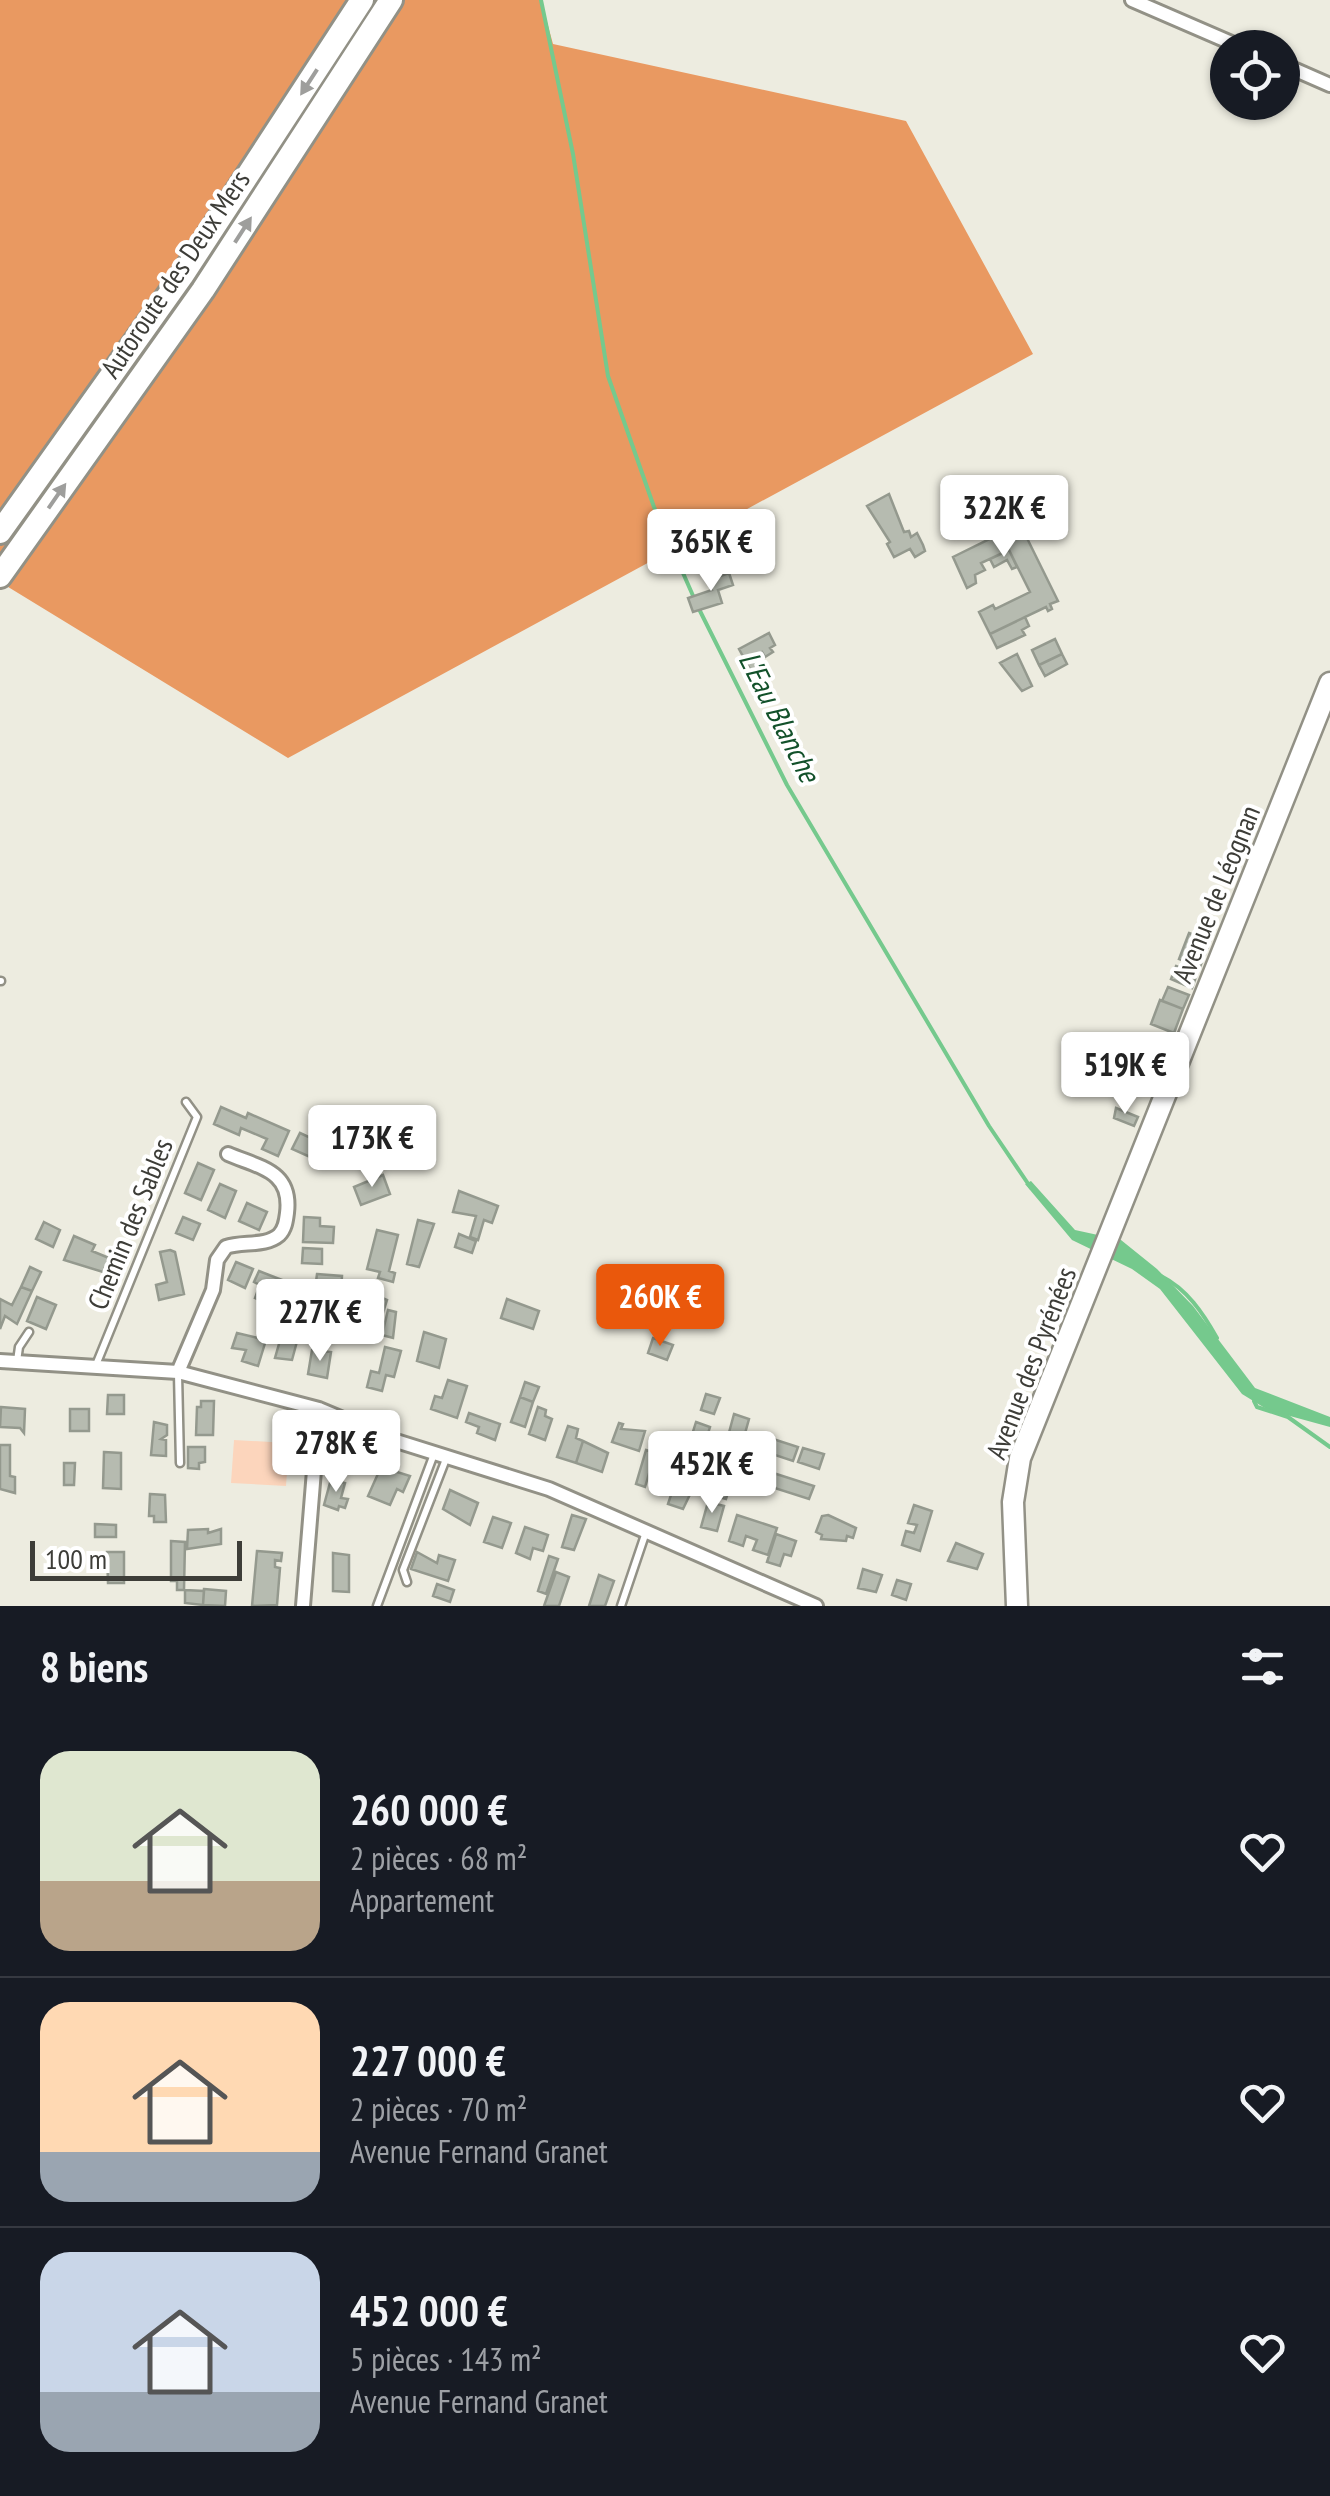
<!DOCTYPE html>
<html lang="fr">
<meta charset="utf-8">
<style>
:root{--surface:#171b24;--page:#242831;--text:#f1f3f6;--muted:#9ea1a6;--line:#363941;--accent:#ea580c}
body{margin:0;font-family:"PT Sans Narrow",sans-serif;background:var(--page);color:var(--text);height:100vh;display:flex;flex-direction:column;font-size:38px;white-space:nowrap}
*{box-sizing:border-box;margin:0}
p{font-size:32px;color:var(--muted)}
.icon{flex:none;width:55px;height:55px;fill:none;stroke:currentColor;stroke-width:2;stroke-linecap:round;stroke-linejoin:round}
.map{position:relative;height:1606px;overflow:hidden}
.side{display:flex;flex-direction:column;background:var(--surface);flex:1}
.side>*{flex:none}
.fabs{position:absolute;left:1210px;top:30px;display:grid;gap:20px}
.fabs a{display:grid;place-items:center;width:90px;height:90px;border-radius:50%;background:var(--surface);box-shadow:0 2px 8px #0004;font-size:50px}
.scale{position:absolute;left:30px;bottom:25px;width:212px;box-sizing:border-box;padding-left:10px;border:5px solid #3d3d38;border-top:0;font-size:28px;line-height:35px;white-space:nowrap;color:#3d3d38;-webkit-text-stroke:8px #fff;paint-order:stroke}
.price{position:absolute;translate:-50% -85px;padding:0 22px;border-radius:10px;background:#fff;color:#222;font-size:32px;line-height:65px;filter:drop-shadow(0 2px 5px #0008)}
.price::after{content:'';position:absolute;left:50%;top:60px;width:30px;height:22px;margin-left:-15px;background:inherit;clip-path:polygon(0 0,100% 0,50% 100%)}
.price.selected{background:var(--accent);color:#fff}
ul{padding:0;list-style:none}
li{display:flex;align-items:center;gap:30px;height:250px;padding:0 40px}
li+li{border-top:2px solid var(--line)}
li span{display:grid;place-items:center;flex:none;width:280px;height:200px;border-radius:30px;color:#555}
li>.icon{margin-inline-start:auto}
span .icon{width:120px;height:120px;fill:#fffc;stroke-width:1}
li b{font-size:42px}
h2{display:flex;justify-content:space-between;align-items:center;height:120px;padding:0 40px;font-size:42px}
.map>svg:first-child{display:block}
.green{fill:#fcd5bc}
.forest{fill:#e99961}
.water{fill:#75c98d}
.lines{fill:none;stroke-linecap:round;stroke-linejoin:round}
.stream{stroke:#75c98d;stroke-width:4}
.building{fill:#b6bbb0;stroke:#94998e;stroke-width:2.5}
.lane-casing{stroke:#929186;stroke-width:11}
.street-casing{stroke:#929186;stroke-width:18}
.primary-casing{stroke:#929186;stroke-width:25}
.highway-casing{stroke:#929186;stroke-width:28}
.lane{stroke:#fff;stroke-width:6}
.street{stroke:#fff;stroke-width:12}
.primary{stroke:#fff;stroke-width:20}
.highway{stroke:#fff;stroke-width:22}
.oneway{fill:#9e9e9c}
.labels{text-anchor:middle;stroke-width:8;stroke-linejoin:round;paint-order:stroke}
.street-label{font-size:28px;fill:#3d3d38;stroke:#fff}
.water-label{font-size:30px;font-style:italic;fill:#12512a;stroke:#fff}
</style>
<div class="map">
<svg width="1330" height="1606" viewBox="0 0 1330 1606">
<rect width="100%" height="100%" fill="#edece0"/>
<path class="green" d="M234 1440 289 1443 286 1486 231 1483Z"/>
<path class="forest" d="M0 0H541L553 44 906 121 1033 354 288 758 0 582Z"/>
<path class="water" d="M1031 1181 1075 1230 1121 1240 1157 1269 1193 1306 1255 1388 1330 1417V1427L1268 1410 1242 1394 1160 1289 1132 1269 1072 1240 1025 1184Z"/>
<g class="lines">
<path class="stream" d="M541 0 573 154 608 376 654 507 694 598
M698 607 787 785 989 1126 1031 1188
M1161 1276C1187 1289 1203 1313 1217 1338
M1254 1401 1257 1407 1288 1417 1330 1447"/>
</g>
<path class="building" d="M889 494 904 532 909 531 911 537 917 533 923 545 925 551 915 557 910 549 894 557 887 544 890 542 867 506Z
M1020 524 1058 601 1050 604 1052 609 1048 611 1046 607 990 634 979 612 993 605 995 609 1030 592 1009 550 981 563 985 570 975 575 976 583 967 588 953 557Z
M1009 550 1017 567 1012 569 1007 560 994 567 990 559Z
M729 573 733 585 718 590 722 603 693 612 688 598 712 590 709 580Z
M1025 617 1029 626 1022 630 1025 635 997 648 990 634Z
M769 633 775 645 770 648 773 652 765 657 762 652 757 655 767 674 756 680 739 649Z
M1055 639 1062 654 1039 665 1032 650Z
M1017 654 1032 686 1022 691 1000 663Z
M1062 654 1067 664 1045 676 1039 665Z
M1189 933 1210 941 1200 967 1179 959Z
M1176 966 1197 974 1192 988 1171 979Z
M1168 987 1189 995 1183 1009 1162 1001Z
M1160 1000 1183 1009 1174 1033 1151 1024Z
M1135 1040 1153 1046 1147 1060 1130 1053Z
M1130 1053 1147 1060 1134 1085 1123 1081Z
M221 1107 246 1118 248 1113 289 1131 278 1156 262 1149 267 1139 241 1128 239 1135 214 1124Z
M1116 1108 1138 1117 1134 1126 1114 1118Z
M300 1133 324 1144 317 1160 292 1149Z
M409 1134 422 1138 417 1153 404 1148Z
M198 1163 214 1170 201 1200 185 1193Z
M383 1175 390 1194 361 1205 354 1187Z
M220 1184 236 1191 225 1218 208 1210Z
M459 1191 498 1206 492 1223 484 1220 478 1240 470 1237 476 1216 453 1212Z
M247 1203 267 1212 259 1230 239 1221Z
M183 1217 200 1224 193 1240 176 1233Z
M304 1217 320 1218V1226L334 1227 333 1243 303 1242Z
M418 1220 434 1224 419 1267 407 1264Z
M44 1222 60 1230 53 1247 36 1239Z
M377 1230 398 1235 389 1271 395 1273 393 1282 378 1278 380 1272 367 1269Z
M459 1234 476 1241 472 1253 455 1247Z
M74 1236 95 1245 92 1251 109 1258 103 1272 64 1260Z
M303 1248 322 1249V1264L302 1263Z
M170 1250 175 1252 184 1294 159 1300 156 1285 167 1282 160 1252Z
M236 1262 253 1269 245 1288 228 1280Z
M30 1267 41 1272 32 1291 21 1287Z
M259 1271 282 1280 271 1305 255 1298 260 1285 254 1282Z
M317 1274 342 1276 341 1291 315 1289Z
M21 1287 32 1291 17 1324 5 1316 0 1329V1299L12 1305Z
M373 1294 387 1300 382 1316 368 1313Z
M37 1297 56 1305 46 1329 27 1321Z
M507 1299 539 1311 533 1329 501 1318Z
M388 1310 396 1312 393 1338 382 1335Z
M283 1330 299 1334 292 1360 275 1358Z
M424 1332 446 1339 439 1368 417 1361Z
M237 1333 266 1340 258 1366 242 1361 246 1350 232 1348Z
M653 1338 673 1345 667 1360 648 1353Z
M385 1347 401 1351 394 1377 386 1375 382 1391 367 1387 371 1371 379 1373Z
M312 1350 331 1352 327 1378 308 1374Z
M448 1380 467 1386 457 1418 431 1409 435 1396 442 1398Z
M525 1382 539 1387 533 1402 520 1397Z
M706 1394 720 1398 714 1414 701 1410Z
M108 1395H124V1414H107Z
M520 1397 533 1402 525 1427 511 1422Z
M201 1401H214L213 1435H196L197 1407H201Z
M1 1407 25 1409 24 1433 20 1428 0 1427Z
M538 1407 546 1410 545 1416 552 1419 545 1440 529 1434Z
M70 1409H89V1431H70Z
M469 1413 500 1424 495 1440 477 1433 479 1427 466 1422Z
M734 1414 749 1419 739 1455 724 1451Z
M154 1422 167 1425V1435L161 1439 166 1440V1456L151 1455Z
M696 1422 710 1427 705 1443 691 1438Z
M619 1423 623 1424 621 1429 645 1431 639 1451 612 1442Z
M568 1426 578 1429 576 1438 583 1441 576 1463 557 1457Z
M773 1439 798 1447 793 1461 769 1453Z
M583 1441 608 1453 602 1472 576 1463Z
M0 1445H10V1476L15 1477V1493L0 1489Z
M188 1447H205V1462L199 1463V1469L188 1468Z
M803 1448 824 1454 819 1469 798 1462Z
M646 1450 663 1456 664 1462 662 1471 651 1467 645 1487 636 1484Z
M687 1451 701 1456 695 1472 681 1467Z
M104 1452 121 1453V1489L103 1488Z
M721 1458 737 1463 726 1499 711 1495Z
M64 1463H75L74 1485H64Z
M381 1467 410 1476 403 1492 397 1489 390 1505 368 1496Z
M767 1471 814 1486 809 1499 762 1484Z
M677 1477 695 1484 683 1509 668 1504Z
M331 1479 345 1483 341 1498 348 1499 345 1508 339 1506 338 1510 324 1505Z
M450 1490 478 1503 470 1525 443 1509Z
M150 1494 165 1495 166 1522H154V1516H149Z
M708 1502 724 1506 717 1531 701 1527Z
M914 1505 932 1511 920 1551 902 1545 906 1531 914 1533 917 1525 908 1523Z
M572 1515 586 1519 574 1550 562 1547Z
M737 1515 777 1528 768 1555 753 1550 757 1540 746 1536 743 1546 729 1541Z
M828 1515 856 1528 853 1538 847 1536 846 1541 821 1539 822 1535 816 1532 822 1516Z
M493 1517 511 1523 502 1548 484 1542Z
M95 1524 116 1525V1537H95Z
M525 1527 548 1535 543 1551 533 1548 530 1559 516 1553Z
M208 1529V1533L221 1529V1544L187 1549 188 1530Z
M776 1534 796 1541 791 1556 784 1554 780 1566 767 1562Z
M171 1541 185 1542 184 1590H177V1581H171Z
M956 1543 983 1554 977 1569 948 1561Z
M257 1551 282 1553 281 1561 275 1560V1567L280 1568 277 1605 252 1606Z
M107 1552H124V1583H108Z
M417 1552 437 1563 439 1555 455 1560 448 1581 411 1569Z
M333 1553 349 1555V1592L333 1591Z
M549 1556 558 1559 546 1594 538 1591Z
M863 1569 882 1575 876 1592 858 1588Z
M556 1572 569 1577 559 1606H544Z
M599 1575 614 1581 605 1606H589Z
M897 1580 911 1584 906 1600 892 1595Z
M437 1584 454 1590 450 1602 433 1596Z
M204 1589 226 1591 225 1606 203 1605Z
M185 1590 204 1591 203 1605 185 1603Z"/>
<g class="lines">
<defs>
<path id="lane" d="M0 981H1
M17 1361 19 1347 29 1332
M96 1365 197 1117 186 1102
M178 1374 180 1463
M407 1582 403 1570 446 1459
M377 1606 434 1454
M621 1606 646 1532"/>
<path id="street" d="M1132 0 1243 48
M1282 64 1330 85
M0 1361 178 1372 319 1409 393 1440 549 1489 816 1606
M178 1372 213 1290 217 1260 226 1247C242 1241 265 1247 279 1235 285 1229 286 1221 287 1213 292 1171 261 1168 228 1154
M303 1606 319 1409"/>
<path id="primary" d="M1017 1606 1013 1502 1020 1458 1330 683"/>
<path id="highway" d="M0 532 182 276 362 0
M0 576 203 290 391 0"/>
</defs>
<use href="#lane" class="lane-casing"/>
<use href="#street" class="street-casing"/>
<use href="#primary" class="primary-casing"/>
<use href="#highway" class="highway-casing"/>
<use href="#lane" class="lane"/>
<use href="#street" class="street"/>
<use href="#primary" class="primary"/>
<use href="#highway" class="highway"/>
</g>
<defs><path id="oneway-solid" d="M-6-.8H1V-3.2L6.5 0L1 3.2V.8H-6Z" transform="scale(2.5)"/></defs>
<g class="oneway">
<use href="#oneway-solid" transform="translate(309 82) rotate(123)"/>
<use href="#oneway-solid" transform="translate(243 230) rotate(-57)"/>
<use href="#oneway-solid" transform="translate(57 496) rotate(-55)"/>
</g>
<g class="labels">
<g class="street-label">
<text transform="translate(175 274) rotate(-56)" y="10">Autoroute des Deux Mers</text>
<text transform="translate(1216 894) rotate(-68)" y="10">Avenue de Léognan</text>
<text transform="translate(130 1224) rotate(-68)" y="10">Chemin des Sables</text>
<text transform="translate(1031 1363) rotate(-69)" y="10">Avenue des Pyrénées</text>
</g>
<g class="water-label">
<text transform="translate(779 717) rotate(63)" y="10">L'Eau Blanche</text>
</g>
</g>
</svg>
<div class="fabs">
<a><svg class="icon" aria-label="locate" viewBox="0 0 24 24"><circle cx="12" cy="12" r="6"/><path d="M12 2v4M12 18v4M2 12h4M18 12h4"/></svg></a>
</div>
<div class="scale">100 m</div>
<b class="price" style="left:1004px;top:560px">322K €</b>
<b class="price" style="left:711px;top:594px">365K €</b>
<b class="price" style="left:1125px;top:1117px">519K €</b>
<b class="price" style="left:372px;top:1190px">173K €</b>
<b class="price selected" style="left:660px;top:1349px">260K €</b>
<b class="price" style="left:320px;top:1364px">227K €</b>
<b class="price" style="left:336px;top:1495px">278K €</b>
<b class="price" style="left:712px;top:1516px">452K €</b>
</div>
<section class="side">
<h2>8 biens<svg class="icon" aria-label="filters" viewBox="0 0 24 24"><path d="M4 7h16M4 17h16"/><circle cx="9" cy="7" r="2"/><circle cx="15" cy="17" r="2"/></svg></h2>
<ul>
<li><span style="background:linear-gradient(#dfe7d0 65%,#b9a48a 0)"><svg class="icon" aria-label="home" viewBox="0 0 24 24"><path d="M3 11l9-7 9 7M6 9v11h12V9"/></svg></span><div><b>260 000 €</b><p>2 pièces · 68 m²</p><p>Appartement</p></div><svg class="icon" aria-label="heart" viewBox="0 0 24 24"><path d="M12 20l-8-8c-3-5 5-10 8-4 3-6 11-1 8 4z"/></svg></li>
<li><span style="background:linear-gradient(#ffd9b3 75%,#9aa5b1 0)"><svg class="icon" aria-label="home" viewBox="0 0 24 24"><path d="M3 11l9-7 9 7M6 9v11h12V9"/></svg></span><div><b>227 000 €</b><p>2 pièces · 70 m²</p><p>Avenue Fernand Granet</p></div><svg class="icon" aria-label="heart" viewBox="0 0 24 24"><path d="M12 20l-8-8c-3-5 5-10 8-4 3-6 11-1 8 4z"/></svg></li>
<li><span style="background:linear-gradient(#c9d6e8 70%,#9aa5b1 0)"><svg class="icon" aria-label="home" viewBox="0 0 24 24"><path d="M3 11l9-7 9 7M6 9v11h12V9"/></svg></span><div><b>452 000 €</b><p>5 pièces · 143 m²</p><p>Avenue Fernand Granet</p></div><svg class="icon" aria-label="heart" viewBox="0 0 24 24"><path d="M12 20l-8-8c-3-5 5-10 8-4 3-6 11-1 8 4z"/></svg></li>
</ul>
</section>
